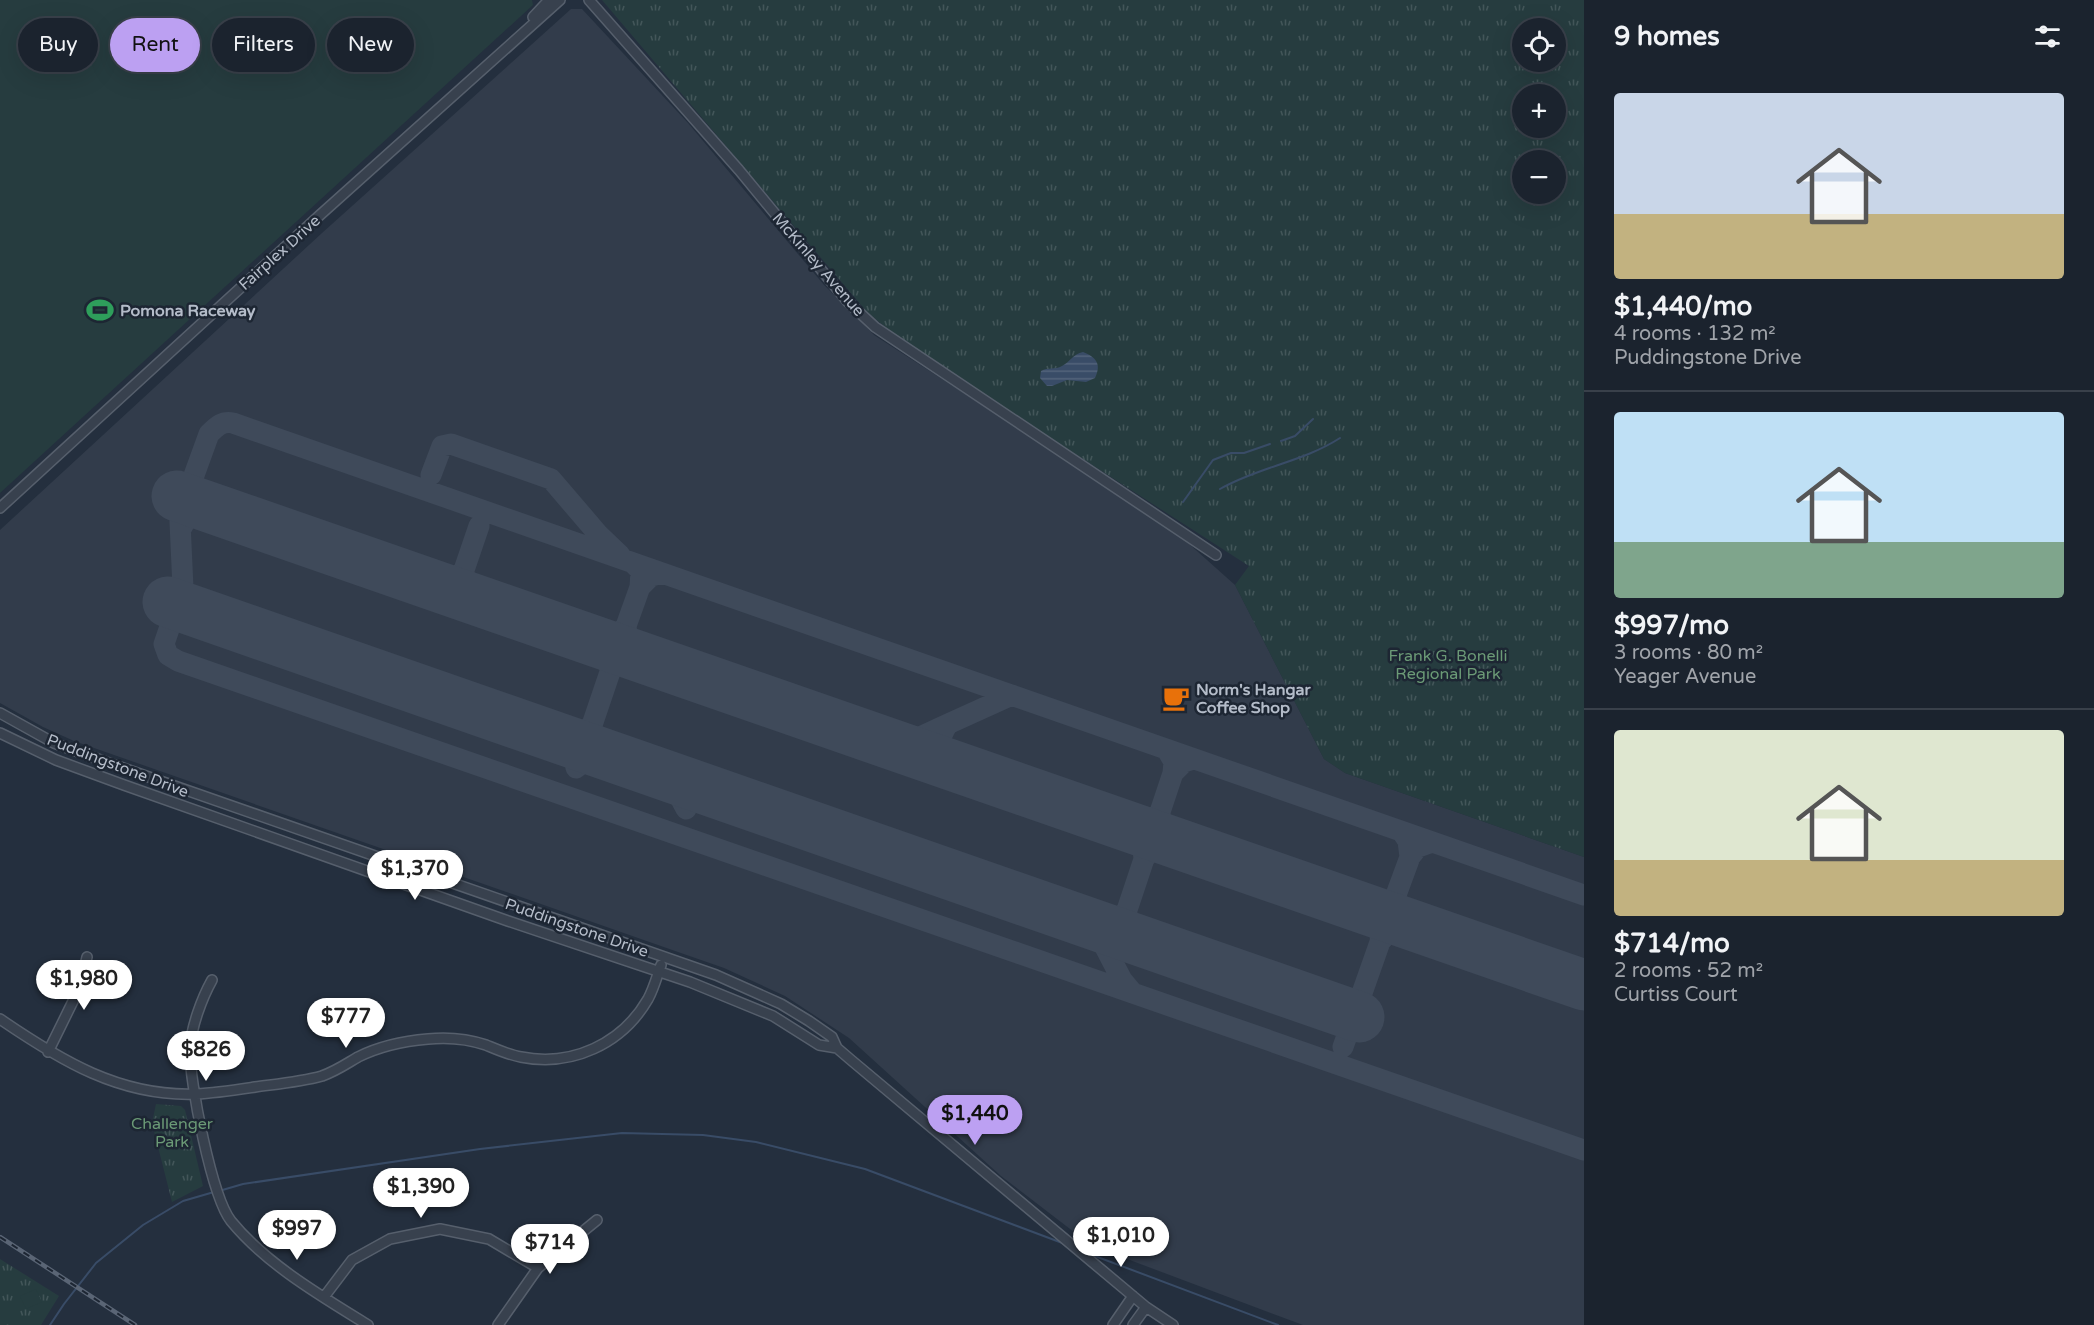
<!DOCTYPE html>
<meta charset="utf-8">
<style>
:root{--surface:#1b232e;--page:#242b36;--text:#f1f3f6;--muted:#a0a4aa;--line:#39404a;--accent:#bca0f2}
body{margin:0;font-family:"Varela Round",sans-serif;background:var(--page);color:var(--text);height:100vh;display:flex;flex-direction:column;font-size:22px;white-space:nowrap}
*{box-sizing:border-box;margin:0}
p{font-size:20px;color:var(--muted)}
.icon{flex:none;width:33px;height:33px;fill:none;stroke:currentColor;stroke-width:2;stroke-linecap:round;stroke-linejoin:round}
.map{position:relative;flex:1;overflow:hidden}
.side{display:flex;flex-direction:column;background:var(--surface);width:510px}
.side>*{flex:none}
.hud{position:absolute;left:18px;top:18px;width:570px;height:54px;display:flex;gap:12px}
.buttons{position:absolute;left:1512px;top:18px;display:grid;gap:12px}
.buttons a{display:grid;place-items:center;width:54px;height:54px;border-radius:50%;background:var(--surface);box-shadow:0 6px 24px #0002,0 0 0 2px var(--line);font-size:30px}
.price{position:absolute;translate:-50% -51px;padding:0 14px;border-radius:21px;background:#fff;color:#222;font-size:20px;line-height:39px;filter:drop-shadow(0 2px 3px #0008)}
.price::after{content:'';position:absolute;left:50%;top:36px;width:18px;height:14px;margin-left:-9px;background:inherit;clip-path:polygon(0 0,100% 0,50% 100%)}
.price.on{background:var(--accent);color:#111}
ul{padding:0;list-style:none}
li{display:grid;align-content:center;gap:12px;height:318px;padding:0 30px}
li+li{border-top:2px solid var(--line)}
li span{display:grid;place-items:center;height:186px;border-radius:6px;color:#555}
li>.icon{margin-inline-start:auto}
span .icon{width:108px;height:108px;fill:#fffc;stroke-width:1}
li b{font-size:26px}
h2{display:flex;justify-content:space-between;align-items:center;height:72px;padding:0 30px;font-size:26px}
.chip{padding:0 21px;border-radius:27px;background:var(--surface);box-shadow:0 6px 24px #0002,0 0 0 2px var(--line);font-size:21px;line-height:54px}
.chip.on{background:var(--accent);color:#111}
main{display:flex;flex:1;min-height:0}
.map>svg:first-child{display:block}
.airport{fill:#323c4b}
.grass{fill:url(#grass-tufts);fill-rule:evenodd}
.pitch{fill:#263c3f}
.water{fill:url(#water-rules)}
.lines{fill:none;stroke-linecap:round;stroke-linejoin:round}
.stream{stroke:#394c67;stroke-width:2}
.taxiway{stroke:#3f4a5a;stroke-width:21}
.runway{stroke:#3f4a5a;stroke-width:51}
.minor-casing{stroke:#565f6c;stroke-width:12}
.minor{stroke:#38414e;stroke-width:9}
.rail-casing{stroke:#5a6575;stroke-width:4.5}
.rail{stroke:#1d2633;stroke-width:2;stroke-dasharray:7;stroke-linecap:butt}
.labels{text-anchor:middle;stroke-width:5;stroke-linejoin:round;paint-order:stroke}
.street-label{font-size:16px;fill:#b4bcc9;stroke:#1d2633}
.poi-label{font-size:16px;font-weight:bold;fill:#b4bcc9;stroke:#1d2633;text-anchor:start}
.park-label{font-size:16px;fill:#6b9a76;stroke:#1d2633}
</style>
<main>
<div class="map">
<svg width="1584" height="1325" viewBox="0 0 1584 1325">
<defs>
<pattern id="grass-tufts" width="24" height="20" patternUnits="userSpaceOnUse" patternTransform="scale(1.5)"><rect width="24" height="20" fill="#263c3f"/><path d="M3 7l-1-3M5 7V3M7 7l1-3M15 17l-1-3M17 17v-4M19 17l1-3" fill="none" stroke="#435659"/></pattern>
<pattern id="water-rules" width="6" height="5" patternUnits="userSpaceOnUse" patternTransform="scale(1.5)"><rect width="6" height="5" fill="#394c67"/><path d="M0 2.5h6" fill="none" stroke="#53647b"/></pattern>
</defs>
<rect width="100%" height="100%" fill="#242f3e"/>
<path class="airport" d="M571 9H582L688 123 824 285 874 335 1169 526 1235 585 1324 759 1345 773 1584 857V1325H1303L1103 1250 1087 1242 1001 1176 849 1038 785 996 724 968 678 952 74 741 43 727 0 703V530L322 233Z"/>
<path class="grass" d="M602 0H1584V857L1345 773 1324 759 1235 585 1249 566 911 348 867 312ZM1522 28H1556V62H1522ZM1522 94H1556V128H1522ZM1522 160H1556V194H1522Z
M156 1104 181 1106 185 1110 203 1186 172 1202 152 1123Z
M0 1259 59 1296 41 1325H0Z"/>
<path class="pitch" d="M0 0H532L533 5 0 493Z
M36 1289 42 1302 26 1309 20 1296Z"/>
<path class="water" d="M1083 352C1096 357 1102 364 1095 378L1086 382 1067 380 1052 386H1047L1040 378 1041 371C1048 367 1055 370 1062 366 1070 362 1073 354 1083 352Z"/>
<g class="lines">
<path class="stream" d="M1281 441 1295 436 1313 419
M1220 489C1258 467 1303 462 1340 438
M1183 502 1213 460 1231 453H1244L1270 444
M219 1191 243 1184 480 1149 622 1133 703 1135 756 1142 865 1169 1065 1244
M1087 1253 1278 1325
M50 1325 64 1304 96 1263 143 1225 183 1201 214 1192"/>
<path class="taxiway" d="M431 475 442 446 451 444 551 479 598 534 620 555
M181 529 188 516 205 505
M633 563 641 571 640 587 651 576 662 573
M464 570 479 526
M439 587 451 583 464 570C464 584 469 591 478 600
M626 626 640 587
M598 643 618 635 626 626 628 644 640 657
M601 644 609 659 610 672 618 662 636 656
M948 724 1012 695
M592 725 610 672
M562 739 577 737 592 725 594 742 606 755
M562 739 574 755 576 768 590 757 606 755
M883 742 907 743 948 724C935 743 940 752 956 767
M1167 750 1174 762 1173 773 1184 762 1193 759
M657 773 675 788 686 809 687 799 693 792 706 790
M1160 812 1173 773
M1128 827 1142 839 1144 859C1154 845 1163 844 1180 845
M1128 827 1148 824 1160 812C1161 829 1166 835 1180 845
M1402 832 1408 841 1410 857 1418 847 1432 842
M1396 895 1410 857
M1584 895 233 423C222 421 217 426 209 434L181 511 180 522 183 588 164 644 168 655 178 661 1584 1150
M1366 909 1384 906 1396 895 1399 912 1409 924 1391 929 1380 942C1382 927 1376 919 1366 910
M1127 910 1144 859
M1084 921C1104 923 1113 928 1127 910 1126 926 1132 932 1145 942
M1087 922 1095 928 1122 980 1132 992
M1343 1047 1380 942"/>
<path class="runway" d="M177 496 1584 985
M168 602 1359 1017"/>
<defs>
<path id="minor" d="M589 0 739 170 847 301 875 327 1216 555
M533 17 549 0
M0 508 320 215 560 0
M0 713 54 743 103 761 716 975 781 1004 809 1021 832 1037 837 1048 851 1060 1146 1307 1173 1325
M0 733 56 760 124 785 508 921 690 982 773 1016 819 1045 837 1048
M212 980C202 998 191 1027 190 1049 189 1081 212 1197 231 1221 266 1264 321 1296 368 1325
M0 1019C60 1060 120 1097 196 1094 216 1093 235 1090 255 1087 277 1084 300 1082 322 1076 336 1071 346 1064 358 1057 380 1046 404 1041 428 1039 448 1037 468 1039 486 1045 498 1050 509 1055 521 1057 572 1067 622 1044 648 999 654 988 657 976 661 965
M48 1052 80 987 87 957
M324 1297 352 1260 390 1239 440 1229 489 1239 538 1268
M498 1325 538 1268 597 1220
M1113 1325 1133 1296
M1133 1325 1146 1307"/>
</defs>
<use href="#minor" class="minor-casing"/>
<use href="#minor" class="minor"/>
<defs>
<path id="rail" d="M0 1237 135 1325"/>
</defs>
<use href="#rail" class="rail-casing"/>
<use href="#rail" class="rail"/>
</g>
<defs>
<symbol id="stadium-bare" viewBox="-9 -9 18 18"><path d="M0-5a6.5 5 0 1 0 0 10a6.5 5 0 1 0 0-10ZM-3.5-1.8h7v3.6h-7Z" fill="#2e9e5b" stroke="#1d2633" stroke-width="2.5" paint-order="stroke"/></symbol>
<symbol id="cafe-bare" viewBox="-9 -9 18 18"><path d="M-5.5-4.5H6V0H3Q3 3.5 0 3.5H-2.5Q-5.5 3.5-5.5 0ZM3-3.2v2h1.7v-2ZM-6 4.5H4V6H-6Z" fill="#e8710a" stroke="#1d2633" stroke-width="2.5" paint-order="stroke"/></symbol>
</defs>
<g fill-rule="evenodd">
<use href="#stadium-bare" x="81" y="291" width="38" height="38"/>
<use href="#cafe-bare" x="1157" y="679" width="38" height="38"/>
</g>
<g class="labels">
<g class="street-label">
<text transform="translate(279 252) rotate(-42)" y="6">Fairplex Drive</text>
<text transform="translate(819 264) rotate(49)" y="6">McKinley Avenue</text>
<text transform="translate(118 765) rotate(21)" y="6">Puddingstone Drive</text>
<text transform="translate(577 927) rotate(19)" y="6">Puddingstone Drive</text>
</g>
<g class="poi-label">
<text x="120" y="316">Pomona Raceway</text>
<text x="1196" y="695">Norm's Hangar<tspan x="1196" dy="18">Coffee Shop</tspan></text>
</g>
<g class="park-label">
<text x="1448" y="661">Frank G. Bonelli<tspan x="1448" dy="18">Regional Park</tspan></text>
<text x="172" y="1129">Challenger<tspan x="172" dy="18">Park</tspan></text>
</g>
</g>
</svg>
<div class="buttons">
<a><svg class="icon" aria-label="locate" viewBox="0 0 24 24"><circle cx="12" cy="12" r="6"/><path d="M12 2v4M12 18v4M2 12h4M18 12h4"/></svg></a>
<a>+</a>
<a>−</a>
</div>
<b class="price" style="left:415px;top:901px">$1,370</b>
<b class="price" style="left:84px;top:1011px">$1,980</b>
<b class="price" style="left:346px;top:1049px">$777</b>
<b class="price" style="left:206px;top:1082px">$826</b>
<b class="price on" style="left:975px;top:1146px">$1,440</b>
<b class="price" style="left:421px;top:1219px">$1,390</b>
<b class="price" style="left:297px;top:1261px">$997</b>
<b class="price" style="left:1121px;top:1268px">$1,010</b>
<b class="price" style="left:550px;top:1275px">$714</b>
<div class="hud">
<a class="chip">Buy</a>
<a class="chip on">Rent</a>
<a class="chip">Filters</a>
<a class="chip">New</a>
</div>
</div>
<section class="side">
<h2>9 homes<svg class="icon" aria-label="filters" viewBox="0 0 24 24"><path d="M4 7h16M4 17h16"/><circle cx="9" cy="7" r="2"/><circle cx="15" cy="17" r="2"/></svg></h2>
<ul>
<li><span style="background:linear-gradient(#c9d6e8 65%,#c2b280 0)"><svg class="icon" aria-label="home" viewBox="0 0 24 24"><path d="M3 11l9-7 9 7M6 9v11h12V9"/></svg></span><div><b>$1,440/mo</b><p>4 rooms · 132 m²</p><p>Puddingstone Drive</p></div></li>
<li><span style="background:linear-gradient(#bfe0f5 70%,#7fa58c 0)"><svg class="icon" aria-label="home" viewBox="0 0 24 24"><path d="M3 11l9-7 9 7M6 9v11h12V9"/></svg></span><div><b>$997/mo</b><p>3 rooms · 80 m²</p><p>Yeager Avenue</p></div></li>
<li><span style="background:linear-gradient(#dfe7d0 70%,#c2b280 0)"><svg class="icon" aria-label="home" viewBox="0 0 24 24"><path d="M3 11l9-7 9 7M6 9v11h12V9"/></svg></span><div><b>$714/mo</b><p>2 rooms · 52 m²</p><p>Curtiss Court</p></div></li>
</ul>
</section>
</main>
